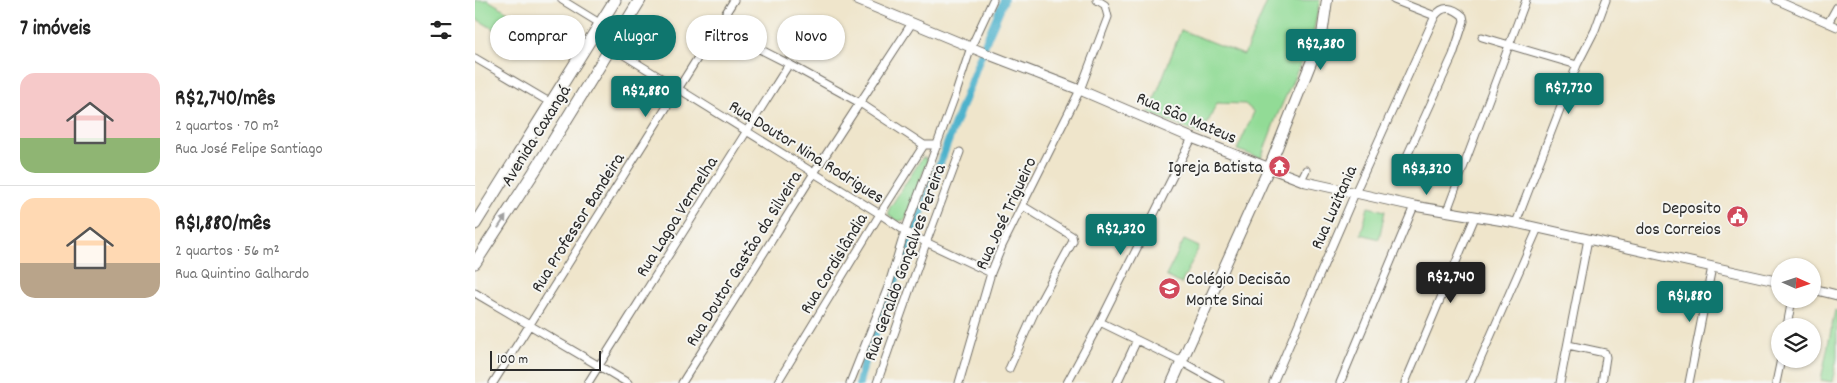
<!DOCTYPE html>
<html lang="pt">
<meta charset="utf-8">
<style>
:root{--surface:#fff;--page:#f2f2f2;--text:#222;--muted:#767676;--line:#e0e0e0;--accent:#0f766e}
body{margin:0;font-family:Dekko,sans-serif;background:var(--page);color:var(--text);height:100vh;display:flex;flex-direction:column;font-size:19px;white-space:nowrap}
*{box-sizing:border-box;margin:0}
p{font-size:16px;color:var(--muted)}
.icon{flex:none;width:28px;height:28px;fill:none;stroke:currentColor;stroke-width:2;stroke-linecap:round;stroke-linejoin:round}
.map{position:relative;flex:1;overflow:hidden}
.details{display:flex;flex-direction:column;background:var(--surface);width:475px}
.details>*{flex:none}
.banner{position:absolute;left:15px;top:15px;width:475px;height:45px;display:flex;gap:10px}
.needle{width:32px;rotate:93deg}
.fabs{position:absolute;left:1296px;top:258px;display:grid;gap:10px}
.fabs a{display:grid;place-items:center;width:50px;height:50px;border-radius:50%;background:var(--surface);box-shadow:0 1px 4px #0004;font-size:25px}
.scale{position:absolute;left:15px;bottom:12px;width:111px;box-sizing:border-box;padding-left:5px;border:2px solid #2b2b2b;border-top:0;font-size:14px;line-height:18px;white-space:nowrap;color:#2b2b2b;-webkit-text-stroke:4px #f6f6f2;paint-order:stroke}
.price{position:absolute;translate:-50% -42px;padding:0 11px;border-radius:5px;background:var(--accent);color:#fff;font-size:16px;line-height:32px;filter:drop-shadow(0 1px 2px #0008)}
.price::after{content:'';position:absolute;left:50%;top:30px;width:15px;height:11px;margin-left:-8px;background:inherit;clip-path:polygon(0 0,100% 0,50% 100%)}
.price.on{background:#222;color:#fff}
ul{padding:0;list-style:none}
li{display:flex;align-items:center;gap:15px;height:125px;padding:0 20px}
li+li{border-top:1px solid var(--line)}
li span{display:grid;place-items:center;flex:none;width:140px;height:100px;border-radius:15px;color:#555}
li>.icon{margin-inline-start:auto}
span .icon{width:60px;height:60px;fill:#fffc;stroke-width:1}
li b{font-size:21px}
h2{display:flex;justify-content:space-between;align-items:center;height:60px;padding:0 20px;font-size:21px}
.tag{padding:0 18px;border-radius:22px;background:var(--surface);box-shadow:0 1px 4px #0004;font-size:18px;line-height:45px}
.tag.on{background:var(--accent);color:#fff}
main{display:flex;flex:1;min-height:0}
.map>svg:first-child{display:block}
.green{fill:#92db96;stroke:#5e8360}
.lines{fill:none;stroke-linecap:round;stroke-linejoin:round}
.canal{stroke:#4db2cc;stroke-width:8}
.minor-casing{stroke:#706c63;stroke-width:9}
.tertiary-casing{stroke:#706c63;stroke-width:11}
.secondary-casing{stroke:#706c63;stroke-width:12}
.primary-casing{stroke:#706c63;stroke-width:13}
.minor{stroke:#fff;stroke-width:7}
.tertiary{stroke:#fff;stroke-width:9}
.secondary{stroke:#fff;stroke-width:10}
.primary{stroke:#fff;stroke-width:11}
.oneway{fill:#a0a0a0}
.labels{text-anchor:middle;stroke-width:4;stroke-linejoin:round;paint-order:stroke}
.street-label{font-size:18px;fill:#2b2b2b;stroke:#f6f6f2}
.poi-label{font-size:18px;fill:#2b2b2b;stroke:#f6f6f2;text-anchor:end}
</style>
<main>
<section class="details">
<h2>7 imóveis<svg class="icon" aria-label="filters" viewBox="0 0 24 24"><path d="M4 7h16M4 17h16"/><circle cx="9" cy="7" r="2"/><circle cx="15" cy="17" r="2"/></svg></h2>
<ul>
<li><span style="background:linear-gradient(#f6c9c9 65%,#8fb573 0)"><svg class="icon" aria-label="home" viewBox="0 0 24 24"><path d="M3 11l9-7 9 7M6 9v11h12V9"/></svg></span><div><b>R$2,740/mês</b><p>2 quartos · 70 m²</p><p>Rua José Felipe Santiago</p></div></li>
<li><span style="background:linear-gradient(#ffd9b3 65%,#b9a48a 0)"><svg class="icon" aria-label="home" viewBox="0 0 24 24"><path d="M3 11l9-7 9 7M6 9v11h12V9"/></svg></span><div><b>R$1,880/mês</b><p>2 quartos · 56 m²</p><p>Rua Quintino Galhardo</p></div></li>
</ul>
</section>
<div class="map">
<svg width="1362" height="383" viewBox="0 0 1362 383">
<rect width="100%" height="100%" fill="#f6f6f2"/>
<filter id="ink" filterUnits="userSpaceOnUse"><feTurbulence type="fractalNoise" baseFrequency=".02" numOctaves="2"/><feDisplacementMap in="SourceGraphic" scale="10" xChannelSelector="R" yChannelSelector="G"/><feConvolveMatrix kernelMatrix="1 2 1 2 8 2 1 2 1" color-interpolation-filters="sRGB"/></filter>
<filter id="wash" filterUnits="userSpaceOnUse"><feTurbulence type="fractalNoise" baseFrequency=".0096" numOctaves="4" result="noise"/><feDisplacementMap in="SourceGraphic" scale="20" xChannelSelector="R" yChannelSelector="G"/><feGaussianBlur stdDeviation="1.12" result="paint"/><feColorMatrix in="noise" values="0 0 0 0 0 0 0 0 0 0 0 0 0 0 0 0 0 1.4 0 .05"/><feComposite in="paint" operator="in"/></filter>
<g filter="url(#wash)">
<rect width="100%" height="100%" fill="#efe5cb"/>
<path class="green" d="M0 0H13L33 12 22 31 0 18Z
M793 0H845L837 38 801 118 786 158 762 150 779 112 770 104 742 103 727 135 674 113 706 30 769 55Z
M447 158H451L452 162 430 220 423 221 414 216V209Z
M893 207 910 211 904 239 886 234Z
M709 240 724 247 706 284 691 276Z
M1360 310 1362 311V358L1357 382 1346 380Z"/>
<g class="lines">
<path class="canal" d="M384 383 388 366 512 39 529 0"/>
</g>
</g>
<g filter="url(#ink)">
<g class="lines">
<defs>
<path id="minor" d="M87 0 126 24
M919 0 960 16
M1301 0 1362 27
M1353 23 1362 7
M241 27 314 64 385 103 449 145
M1007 37 1102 65
M136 47 405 214 436 235 516 273
M0 58 76 103
M826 180 831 170
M972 211 1051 0
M1041 223 1102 65 1120 30 1131 0
M0 293 153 383
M625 322 707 362 745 383
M1312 326 1317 299
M1093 345 1130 353 1131 357 1127 383
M534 369 561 309 598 241 597 236 548 206
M18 383 259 0
M113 383 314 64
M207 383 339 173 437 23
M302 383 405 214 449 145H463
M375 383 413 287 430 231 481 93 496 47 518 0
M402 383 451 243 485 152
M484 383 516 273 527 246 605 90 633 17 630 5 622 0
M592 383 625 322 717 138
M642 383 662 340
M798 383 880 193 960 16C968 5 978 7 988 16L989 21 978 55 932 156
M865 383 939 206
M930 383 1000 217
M995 383 1063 228
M1085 383 1113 239
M1214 383 1237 267
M1301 383 1306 359"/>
<path id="tertiary" d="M382 0 517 56 605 90 717 138 831 182 939 206 1041 223 1305 282
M1338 289 1362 295"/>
<path id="secondary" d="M697 383 794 168 847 35 852 0"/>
<path id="primary" d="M0 224 140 0
M0 263 59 172 165 0"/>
</defs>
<use href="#minor" class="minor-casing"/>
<use href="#tertiary" class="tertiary-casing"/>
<use href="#secondary" class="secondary-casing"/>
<use href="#primary" class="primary-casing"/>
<use href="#minor" class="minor"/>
<use href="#tertiary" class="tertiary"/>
<use href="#secondary" class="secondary"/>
<use href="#primary" class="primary"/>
</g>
<defs><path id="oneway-solid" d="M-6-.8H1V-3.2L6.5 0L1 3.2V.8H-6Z" transform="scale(1.25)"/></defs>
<use class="oneway" href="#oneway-solid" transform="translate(27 222) rotate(-57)"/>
</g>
<defs>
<symbol id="temple-disc" viewBox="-11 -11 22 22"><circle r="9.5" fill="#d1495b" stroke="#f6f6f2"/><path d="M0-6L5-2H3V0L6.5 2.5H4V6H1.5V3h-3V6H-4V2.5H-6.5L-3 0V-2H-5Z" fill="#fff"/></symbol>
<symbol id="civic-disc" viewBox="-11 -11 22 22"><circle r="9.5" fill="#d1495b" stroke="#f6f6f2"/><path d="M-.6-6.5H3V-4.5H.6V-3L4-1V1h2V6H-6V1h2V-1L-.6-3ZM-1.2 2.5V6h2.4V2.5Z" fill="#fff"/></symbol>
<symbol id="school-disc" viewBox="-11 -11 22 22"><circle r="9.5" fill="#d1495b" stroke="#f6f6f2"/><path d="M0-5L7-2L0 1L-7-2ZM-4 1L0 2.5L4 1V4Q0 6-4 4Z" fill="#fff"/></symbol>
</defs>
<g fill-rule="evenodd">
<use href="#temple-disc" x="792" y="154" width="25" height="25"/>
<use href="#civic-disc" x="1250" y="204" width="25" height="25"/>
<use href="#school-disc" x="682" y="276" width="25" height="25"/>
</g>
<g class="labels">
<g class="street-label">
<text transform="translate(712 117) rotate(23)" y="6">Rua São Mateus</text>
<text transform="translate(60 135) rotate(-58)" y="6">Avenida Caxangá</text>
<text transform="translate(332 151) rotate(32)" y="6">Rua Doutor Nina Rodrigues</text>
<text transform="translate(858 207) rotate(-66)" y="6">Rua Luzitania</text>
<text transform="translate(530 213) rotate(-65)" y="6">Rua José Trigueiro</text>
<text transform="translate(201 216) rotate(-58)" y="6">Rua Lagoa Vermelha</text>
<text transform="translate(102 222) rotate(-58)" y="6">Rua Professor Bandeira</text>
<text transform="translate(268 258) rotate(-58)" y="6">Rua Doutor Gastão da Silveira</text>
<text transform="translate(429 262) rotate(-70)" y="6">Rua Geraldo Gonçalves Pereira</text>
<text transform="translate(358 263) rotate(-59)" y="6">Rua Cordislândia</text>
</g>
<g class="poi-label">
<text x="788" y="172">Igreja Batista</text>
<text x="1246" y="213">Deposito<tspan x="1246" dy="21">dos Correios</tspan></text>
<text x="711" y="284" text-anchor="start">Colégio Decisão<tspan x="711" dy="21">Monte Sinai</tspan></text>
</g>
</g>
</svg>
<div class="fabs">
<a><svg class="needle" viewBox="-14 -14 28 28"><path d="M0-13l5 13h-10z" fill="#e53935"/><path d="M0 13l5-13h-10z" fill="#767676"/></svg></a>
<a><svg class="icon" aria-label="layers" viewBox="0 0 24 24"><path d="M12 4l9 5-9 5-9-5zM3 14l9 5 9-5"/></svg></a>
</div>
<div class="scale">100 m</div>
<b class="price" style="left:846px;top:71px">R$2,380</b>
<b class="price" style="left:1094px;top:115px">R$7,720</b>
<b class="price" style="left:171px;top:118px">R$2,880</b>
<b class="price" style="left:952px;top:196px">R$3,320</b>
<b class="price" style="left:646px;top:256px">R$2,320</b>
<b class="price on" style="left:976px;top:304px">R$2,740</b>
<b class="price" style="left:1215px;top:323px">R$1,880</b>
<div class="banner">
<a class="tag">Comprar</a>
<a class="tag on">Alugar</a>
<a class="tag">Filtros</a>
<a class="tag">Novo</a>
</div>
</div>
</main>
